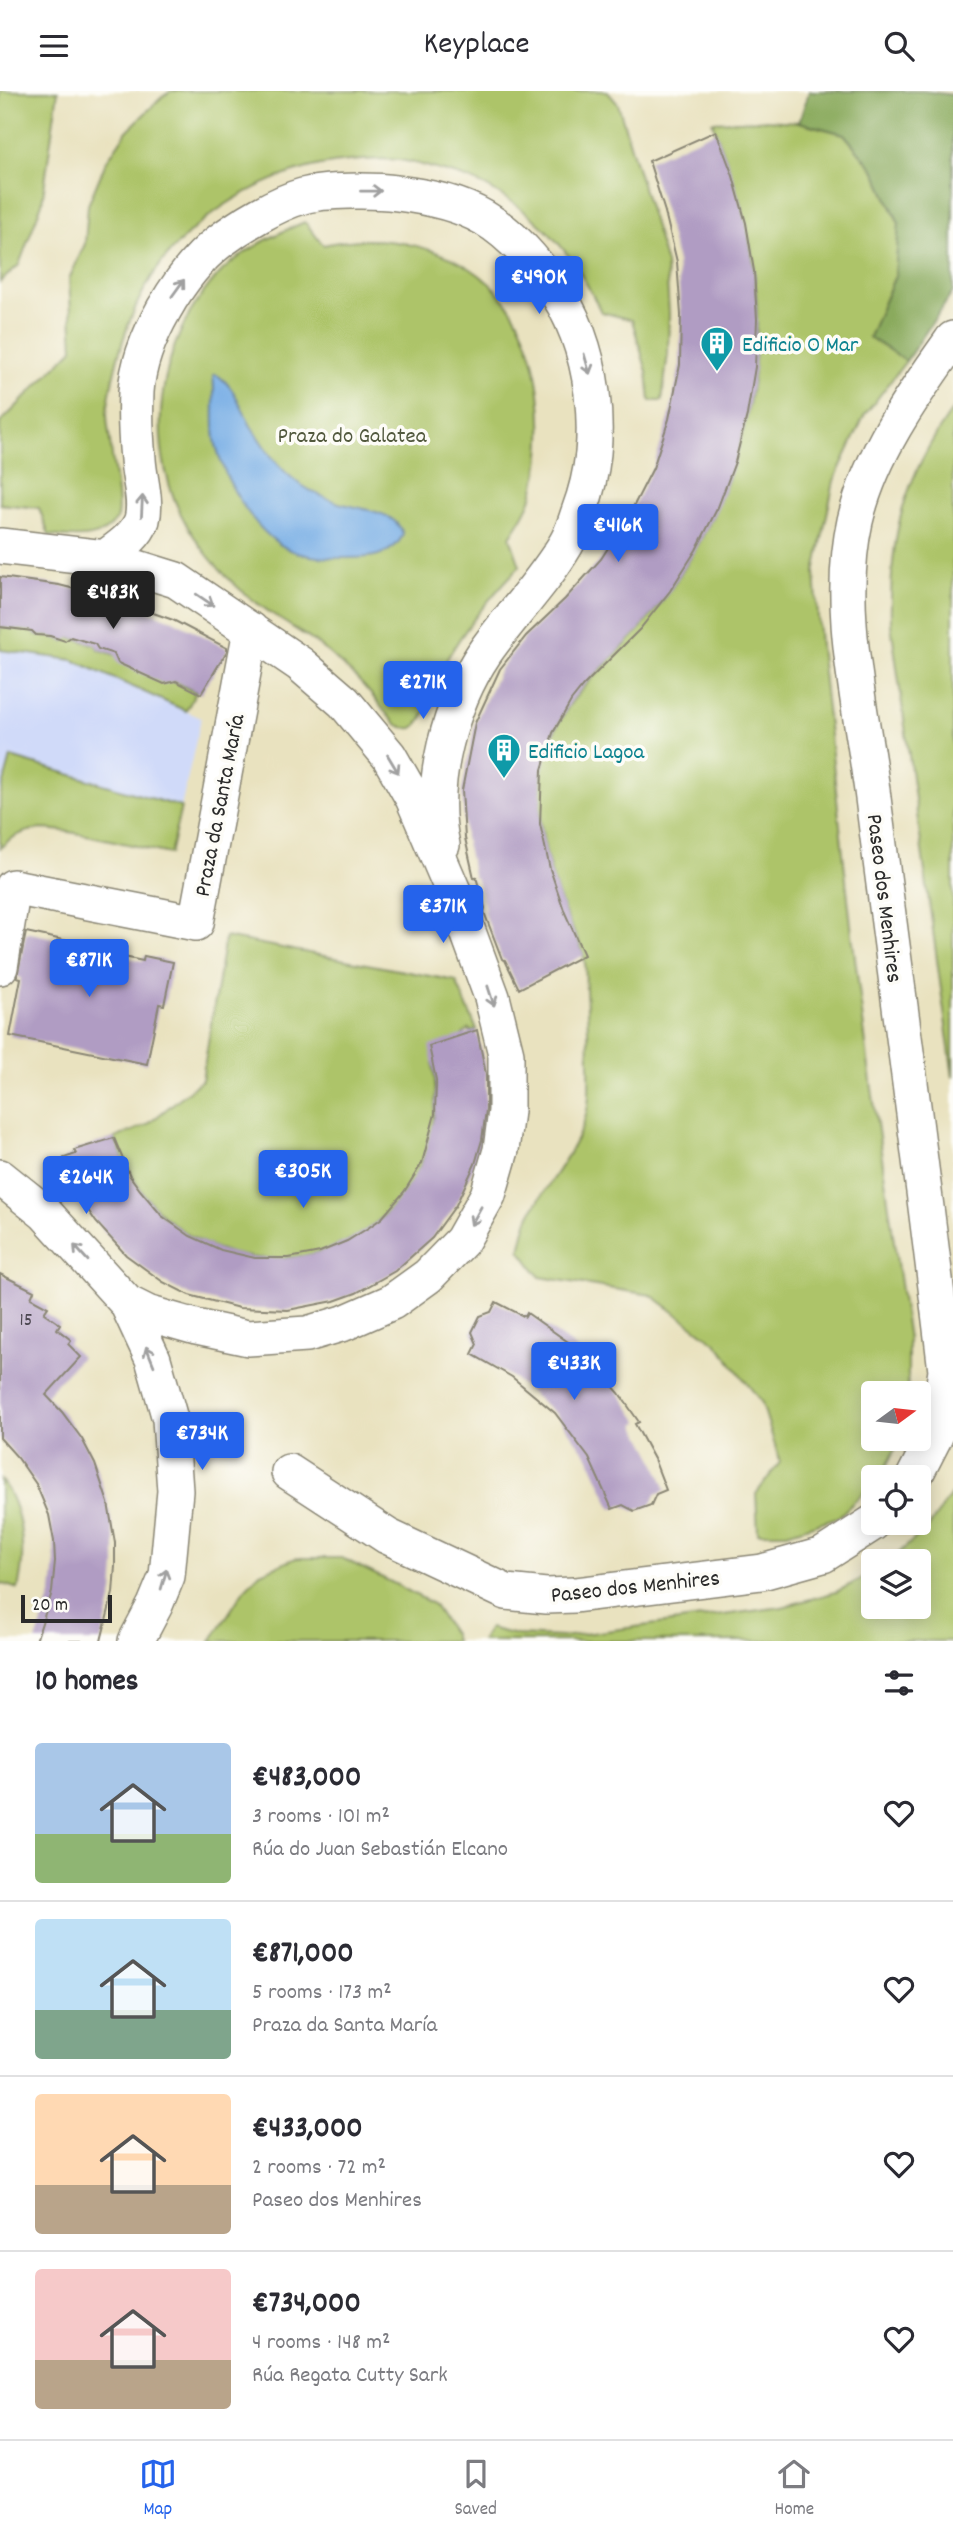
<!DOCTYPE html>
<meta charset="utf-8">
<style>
:root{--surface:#fff;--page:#f7f7f7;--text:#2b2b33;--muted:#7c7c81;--line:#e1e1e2;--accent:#2563eb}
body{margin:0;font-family:Dekko,sans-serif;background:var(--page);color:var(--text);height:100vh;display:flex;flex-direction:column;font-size:26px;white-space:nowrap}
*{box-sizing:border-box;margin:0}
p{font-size:23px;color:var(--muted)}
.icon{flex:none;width:38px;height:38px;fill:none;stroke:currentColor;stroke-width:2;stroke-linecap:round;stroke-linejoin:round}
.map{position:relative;height:1550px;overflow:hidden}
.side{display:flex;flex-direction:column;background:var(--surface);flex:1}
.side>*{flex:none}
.needle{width:46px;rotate:75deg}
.controls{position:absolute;left:861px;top:1290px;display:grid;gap:14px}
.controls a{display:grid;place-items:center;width:70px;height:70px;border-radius:7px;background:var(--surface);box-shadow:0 4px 18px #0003;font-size:35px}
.scale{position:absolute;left:21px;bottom:18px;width:91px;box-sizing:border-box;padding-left:7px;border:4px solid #2b2b2b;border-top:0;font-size:19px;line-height:24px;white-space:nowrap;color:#2b2b2b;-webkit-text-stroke:5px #fdfcf7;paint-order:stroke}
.price{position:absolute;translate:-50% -60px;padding:0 16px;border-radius:7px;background:var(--accent);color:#fff;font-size:23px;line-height:46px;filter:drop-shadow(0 2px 4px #0008)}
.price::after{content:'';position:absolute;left:50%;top:42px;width:21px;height:16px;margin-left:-10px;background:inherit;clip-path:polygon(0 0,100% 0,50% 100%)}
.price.selected{background:#222;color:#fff}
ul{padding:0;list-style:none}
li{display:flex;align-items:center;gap:21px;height:175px;padding:0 35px}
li+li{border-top:2px solid var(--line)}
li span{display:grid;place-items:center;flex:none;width:196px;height:140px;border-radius:7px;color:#555}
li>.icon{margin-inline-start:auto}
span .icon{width:84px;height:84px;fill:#fffc;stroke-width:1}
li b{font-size:30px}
h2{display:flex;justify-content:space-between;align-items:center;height:84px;padding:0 35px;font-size:30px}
header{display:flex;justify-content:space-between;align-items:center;height:91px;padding:0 35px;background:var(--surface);font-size:32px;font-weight:600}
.dock{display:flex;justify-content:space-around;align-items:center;height:98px;border-top:2px solid var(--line);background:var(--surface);font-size:19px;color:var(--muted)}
.dock a{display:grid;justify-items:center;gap:4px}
.dock .selected{color:var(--accent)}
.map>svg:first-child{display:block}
.built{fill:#d0daf9}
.green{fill:#adc469;stroke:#6c784a;stroke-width:2}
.forest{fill:#8aaa5d;stroke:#5a6a44;stroke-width:2}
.water{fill:#77ade5;stroke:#516c88;stroke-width:2}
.building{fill:#b09cc3}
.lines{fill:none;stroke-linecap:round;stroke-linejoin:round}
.minor-casing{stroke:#8a8675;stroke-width:38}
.minor{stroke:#fff;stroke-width:35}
.oneway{stroke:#a0a0a0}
.labels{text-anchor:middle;stroke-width:7;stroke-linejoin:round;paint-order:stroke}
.number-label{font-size:19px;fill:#4c4751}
.culture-label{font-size:23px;fill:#0d838f;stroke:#fdfcf7;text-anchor:start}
.park-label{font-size:23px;fill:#52593e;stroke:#fdfcf7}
.street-label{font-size:23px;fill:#2b2b2b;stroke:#fdfcf7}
</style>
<header><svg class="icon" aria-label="menu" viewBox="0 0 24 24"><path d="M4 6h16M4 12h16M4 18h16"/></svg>Keyplace<svg class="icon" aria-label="search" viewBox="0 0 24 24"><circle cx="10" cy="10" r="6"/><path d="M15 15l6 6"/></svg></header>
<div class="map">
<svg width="953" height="1550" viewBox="0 0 953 1550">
<rect width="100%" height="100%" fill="#fdfcf7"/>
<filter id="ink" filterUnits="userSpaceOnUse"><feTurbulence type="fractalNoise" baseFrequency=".0143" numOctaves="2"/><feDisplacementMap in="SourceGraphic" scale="14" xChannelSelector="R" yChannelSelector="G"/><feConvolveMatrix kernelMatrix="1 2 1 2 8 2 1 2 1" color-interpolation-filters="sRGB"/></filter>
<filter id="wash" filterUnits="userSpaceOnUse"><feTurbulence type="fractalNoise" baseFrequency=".00686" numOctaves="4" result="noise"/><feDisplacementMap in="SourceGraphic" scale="28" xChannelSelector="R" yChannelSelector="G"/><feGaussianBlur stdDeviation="1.57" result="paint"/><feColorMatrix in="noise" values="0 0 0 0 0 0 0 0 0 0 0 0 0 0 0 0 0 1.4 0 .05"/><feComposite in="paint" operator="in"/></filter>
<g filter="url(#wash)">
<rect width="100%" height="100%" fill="#e9e2bf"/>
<path class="built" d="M0 559 73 569 201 627 181 716 11 666 0 706Z"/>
<path class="green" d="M0 0H58L42 112 19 174 0 191Z
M171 0H607L618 13 666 173 669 223 668 262 662 310H650L647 281 632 229 601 221C576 168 549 133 499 103 479 90 459 84 436 78 426 75 415 72 405 70 392 67 377 68 363 69 290 72 222 105 172 159 140 194 123 241 113 287 111 298 108 311 107 323 107 345 123 416 116 428 103 451 71 447 49 444L39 417 0 413V332L73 258 69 188 85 153 88 114 106 71 127 40 162 6Z
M764 29 799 31 844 43 875 80 899 133 895 185 869 246 906 270 864 325 834 390 815 481 820 555 852 843 869 977 908 1248V1302H873V1348H899L898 1353 880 1386H873V1393L838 1426 787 1442H758L756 1403 780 1371 762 1312 716 1252 651 1204 540 1186 520 1159C523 1148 525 1134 530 1124 550 1086 588 1048 589 1004 590 969 588 934 586 899 585 888 587 874 583 863 580 849 571 837 566 824 548 780 532 721 543 674 561 600 606 581 649 527 738 416 779 271 745 130 737 96 725 64 712 31Z
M305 131 323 154C382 141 454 154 497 200 543 249 551 347 531 409 526 422 518 434 510 446L520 475C487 509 456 546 436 589 430 604 427 628 413 637 407 638 403 637 398 634 387 626 379 612 370 602 359 589 345 576 332 565 316 550 297 540 280 528 245 506 215 478 193 444 139 364 155 246 223 179 247 157 275 143 305 131Z
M953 318V986L891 533C889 447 902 389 953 318Z
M0 536 34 540 36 544 50 545 65 550 69 546 96 554 98 558 118 565 196 601 186 620 73 569 0 559Z
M11 666 181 716 170 763C142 757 57 734 33 739 21 741 9 748 0 757V706Z
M225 846 456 890 477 939 471 941 469 938 433 972C463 1176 194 1248 117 1054L115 1047 147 1034 202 989Z
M0 1388C24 1418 26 1463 18 1498L0 1492Z
M953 1401V1550H481L489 1537 516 1544 562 1546 782 1516 836 1501 873 1482V1516H919V1470H890L929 1435Z
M296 1467H342L395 1493 433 1513 453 1543 455 1550H211L244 1499 260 1482Z"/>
<path class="forest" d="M809 0H923L953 4V201L906 270 869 246 895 185 899 132 875 80 844 43 799 31Z"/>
<path class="water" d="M215 283C234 293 241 317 251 335 264 356 279 379 300 393 311 401 325 407 339 412 358 418 398 419 403 444 392 466 369 467 347 467 331 467 314 467 298 462 258 450 225 392 216 354 211 333 216 307 213 284Z"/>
<g id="blocks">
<path class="building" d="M716 40 733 85 746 132 754 180 757 228 755 276 747 324 735 371 718 416 696 459 670 500 640 538 583 595 571 610 553 642 542 679 540 733 550 778 565 822 584 864 519 898 505 869 502 868 484 821 485 817 476 786 474 787 465 747 462 699 475 632 500 578 526 545 565 508 601 468 629 424 653 377 669 328 680 274 681 224 677 171 665 121 649 70Z
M0 486 59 494 111 507 173 529 227 557V560L201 603 176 590 164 593 118 572 114 563 98 558 95 553 71 546 65 550 50 545 36 544 32 540 0 536Z
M26 841 77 852 76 856 143 870 144 865 173 871 164 914 159 913 147 973 10 945 21 887 17 886Z
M477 939 486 983V1019L482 1049 475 1073 456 1114 432 1147 395 1180 356 1202 334 1210 288 1219 239 1217 189 1204 163 1191 126 1164 96 1131 84 1113 64 1067 76 1063 74 1059 114 1047 130 1085 140 1099 162 1125 190 1145 221 1159 255 1167H289L320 1161 347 1150 368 1137 382 1127 404 1101 422 1072 435 1023 436 989 429 955Z
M0 1183 34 1200 31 1207 48 1216 44 1222 60 1233 57 1238 71 1249 68 1253 81 1266 46 1304 62 1321 82 1348 95 1373 108 1412 115 1452V1475L113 1502 101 1550H36L52 1501 55 1470 54 1450 49 1424 36 1393 18 1367 0 1347Z
M496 1211 525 1226 527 1222 571 1253 596 1276 619 1302 639 1331 635 1333 654 1368 666 1399 656 1403 651 1414 634 1420 623 1414 612 1418 589 1367 555 1322 512 1286 472 1263 477 1253 472 1241 480 1225 491 1221Z"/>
</g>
</g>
<g filter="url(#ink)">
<use href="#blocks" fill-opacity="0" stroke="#8a8675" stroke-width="2"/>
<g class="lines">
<defs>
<path id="minor" d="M0 455 105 467 176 489 300 573 344 611 389 665 413 707 453 800 492 906 506 963V1020L501 1059 488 1104 462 1150 428 1185 392 1211 344 1232 307 1243 248 1247 196 1236 147 1222 127 1212 45 1122 0 1086
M105 467C118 457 136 446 142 429 147 409 139 388 138 368 136 347 135 322 136 301 139 250 180 181 220 150 241 134 277 112 303 105 324 99 375 99 397 102 471 111 504 130 549 190 573 221 587 262 592 302 597 344 594 381 579 421 575 432 572 443 566 453 543 492 511 524 485 561 450 613 428 693 442 754
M0 876 13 796 196 832 251 539
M127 1212 153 1268 170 1328 175 1400 167 1485 155 1514 136 1550
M289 1381 387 1445 506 1501 546 1505 575 1504 762 1481 823 1464 873 1432
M914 1386 936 1343 946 1280C924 1089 897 898 873 707 862 619 835 518 855 430 871 362 913 304 953 248"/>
</defs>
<use href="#minor" class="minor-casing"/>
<use href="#minor" class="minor"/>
</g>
<defs><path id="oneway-shaft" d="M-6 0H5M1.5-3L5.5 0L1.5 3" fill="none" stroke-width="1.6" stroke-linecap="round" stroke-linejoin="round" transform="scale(1.75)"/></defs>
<g class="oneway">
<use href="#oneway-shaft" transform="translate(371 100) rotate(-1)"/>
<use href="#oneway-shaft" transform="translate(178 197) rotate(-54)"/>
<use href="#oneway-shaft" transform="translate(587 273) rotate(74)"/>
<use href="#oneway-shaft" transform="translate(142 415) rotate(-87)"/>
<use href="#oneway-shaft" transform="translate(205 509) rotate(34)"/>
<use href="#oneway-shaft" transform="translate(393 673) rotate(59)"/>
<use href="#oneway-shaft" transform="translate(491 905) rotate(72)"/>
<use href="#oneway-shaft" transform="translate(476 1125) rotate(119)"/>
<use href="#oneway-shaft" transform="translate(81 1162) rotate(-132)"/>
<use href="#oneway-shaft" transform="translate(150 1265) rotate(-112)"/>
<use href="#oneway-shaft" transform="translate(164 1488) rotate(-74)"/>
</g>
</g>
<defs>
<symbol id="building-pin" viewBox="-11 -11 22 30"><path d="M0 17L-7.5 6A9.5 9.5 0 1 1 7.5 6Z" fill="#0f9aa8" stroke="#fdfcf7"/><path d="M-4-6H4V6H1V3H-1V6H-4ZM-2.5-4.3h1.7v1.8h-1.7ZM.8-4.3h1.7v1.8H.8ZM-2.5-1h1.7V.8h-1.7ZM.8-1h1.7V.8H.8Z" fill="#fff"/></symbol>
</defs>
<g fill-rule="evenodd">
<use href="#building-pin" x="698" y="233" width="38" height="52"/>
<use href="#building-pin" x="485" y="640" width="38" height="52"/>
</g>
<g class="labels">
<g class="number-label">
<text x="26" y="1234">15</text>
</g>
<g class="culture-label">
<text x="742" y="260">Edificio O Mar</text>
<text x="528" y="667">Edificio Lagoa</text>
</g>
<g class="park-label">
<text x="352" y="351">Praza do Galatea</text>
</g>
<g class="street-label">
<text transform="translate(218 714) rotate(-79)" y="8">Praza da Santa María</text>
<text transform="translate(886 807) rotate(83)" y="8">Paseo dos Menhires</text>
<text transform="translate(635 1494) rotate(-6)" y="8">Paseo dos Menhires</text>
</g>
</g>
</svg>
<div class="controls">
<a><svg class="needle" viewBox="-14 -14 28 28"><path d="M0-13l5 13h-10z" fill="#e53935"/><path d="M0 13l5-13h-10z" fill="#7c7c81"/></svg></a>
<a><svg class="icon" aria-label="locate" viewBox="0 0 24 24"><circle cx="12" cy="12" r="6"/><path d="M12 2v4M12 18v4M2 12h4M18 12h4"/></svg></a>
<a><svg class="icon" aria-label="layers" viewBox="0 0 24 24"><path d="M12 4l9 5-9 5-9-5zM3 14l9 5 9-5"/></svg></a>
</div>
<div class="scale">20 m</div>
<b class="price" style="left:539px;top:225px">€490K</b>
<b class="price" style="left:618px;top:473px">€416K</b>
<b class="price selected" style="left:113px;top:540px">€483K</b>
<b class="price" style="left:423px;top:630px">€271K</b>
<b class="price" style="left:443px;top:854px">€371K</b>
<b class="price" style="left:89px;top:908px">€871K</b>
<b class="price" style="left:303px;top:1119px">€305K</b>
<b class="price" style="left:86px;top:1125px">€264K</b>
<b class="price" style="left:574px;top:1311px">€433K</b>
<b class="price" style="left:202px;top:1381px">€734K</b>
</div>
<section class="side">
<h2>10 homes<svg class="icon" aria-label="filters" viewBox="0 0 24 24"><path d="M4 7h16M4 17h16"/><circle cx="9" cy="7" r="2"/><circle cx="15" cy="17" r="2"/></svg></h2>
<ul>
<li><span style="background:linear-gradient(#a9c7e8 65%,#8fb573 0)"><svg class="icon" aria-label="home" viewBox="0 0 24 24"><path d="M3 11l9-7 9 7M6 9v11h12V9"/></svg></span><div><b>€483,000</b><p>3 rooms · 101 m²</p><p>Rúa do Juan Sebastián Elcano</p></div><svg class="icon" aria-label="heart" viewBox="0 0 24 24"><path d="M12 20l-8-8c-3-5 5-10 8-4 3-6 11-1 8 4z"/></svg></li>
<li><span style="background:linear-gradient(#bfe0f5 65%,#7fa58c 0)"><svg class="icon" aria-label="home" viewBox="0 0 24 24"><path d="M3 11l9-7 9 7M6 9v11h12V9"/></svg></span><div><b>€871,000</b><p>5 rooms · 173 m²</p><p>Praza da Santa María</p></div><svg class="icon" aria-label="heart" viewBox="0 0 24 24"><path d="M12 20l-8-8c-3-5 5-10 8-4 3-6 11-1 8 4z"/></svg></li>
<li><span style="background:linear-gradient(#ffd9b3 65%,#b9a48a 0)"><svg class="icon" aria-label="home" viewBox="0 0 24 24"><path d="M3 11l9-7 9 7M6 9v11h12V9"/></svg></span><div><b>€433,000</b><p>2 rooms · 72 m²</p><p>Paseo dos Menhires</p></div><svg class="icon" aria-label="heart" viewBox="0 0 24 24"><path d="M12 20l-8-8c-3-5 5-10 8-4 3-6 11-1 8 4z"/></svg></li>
<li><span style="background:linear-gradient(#f6c9c9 65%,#b9a48a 0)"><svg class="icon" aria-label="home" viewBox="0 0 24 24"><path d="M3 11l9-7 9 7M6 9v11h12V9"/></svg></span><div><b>€734,000</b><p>4 rooms · 148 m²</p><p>Rúa Regata Cutty Sark</p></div><svg class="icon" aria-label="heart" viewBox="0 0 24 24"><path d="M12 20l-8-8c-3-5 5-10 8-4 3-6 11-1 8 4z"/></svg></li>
</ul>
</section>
<nav class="dock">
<a class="selected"><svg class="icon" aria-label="map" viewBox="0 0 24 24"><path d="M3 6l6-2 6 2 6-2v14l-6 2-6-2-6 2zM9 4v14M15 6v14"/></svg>Map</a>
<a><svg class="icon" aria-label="saved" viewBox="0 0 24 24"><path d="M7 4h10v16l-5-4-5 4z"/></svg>Saved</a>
<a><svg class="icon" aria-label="home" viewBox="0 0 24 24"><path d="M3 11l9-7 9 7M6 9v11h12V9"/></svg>Home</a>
</nav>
